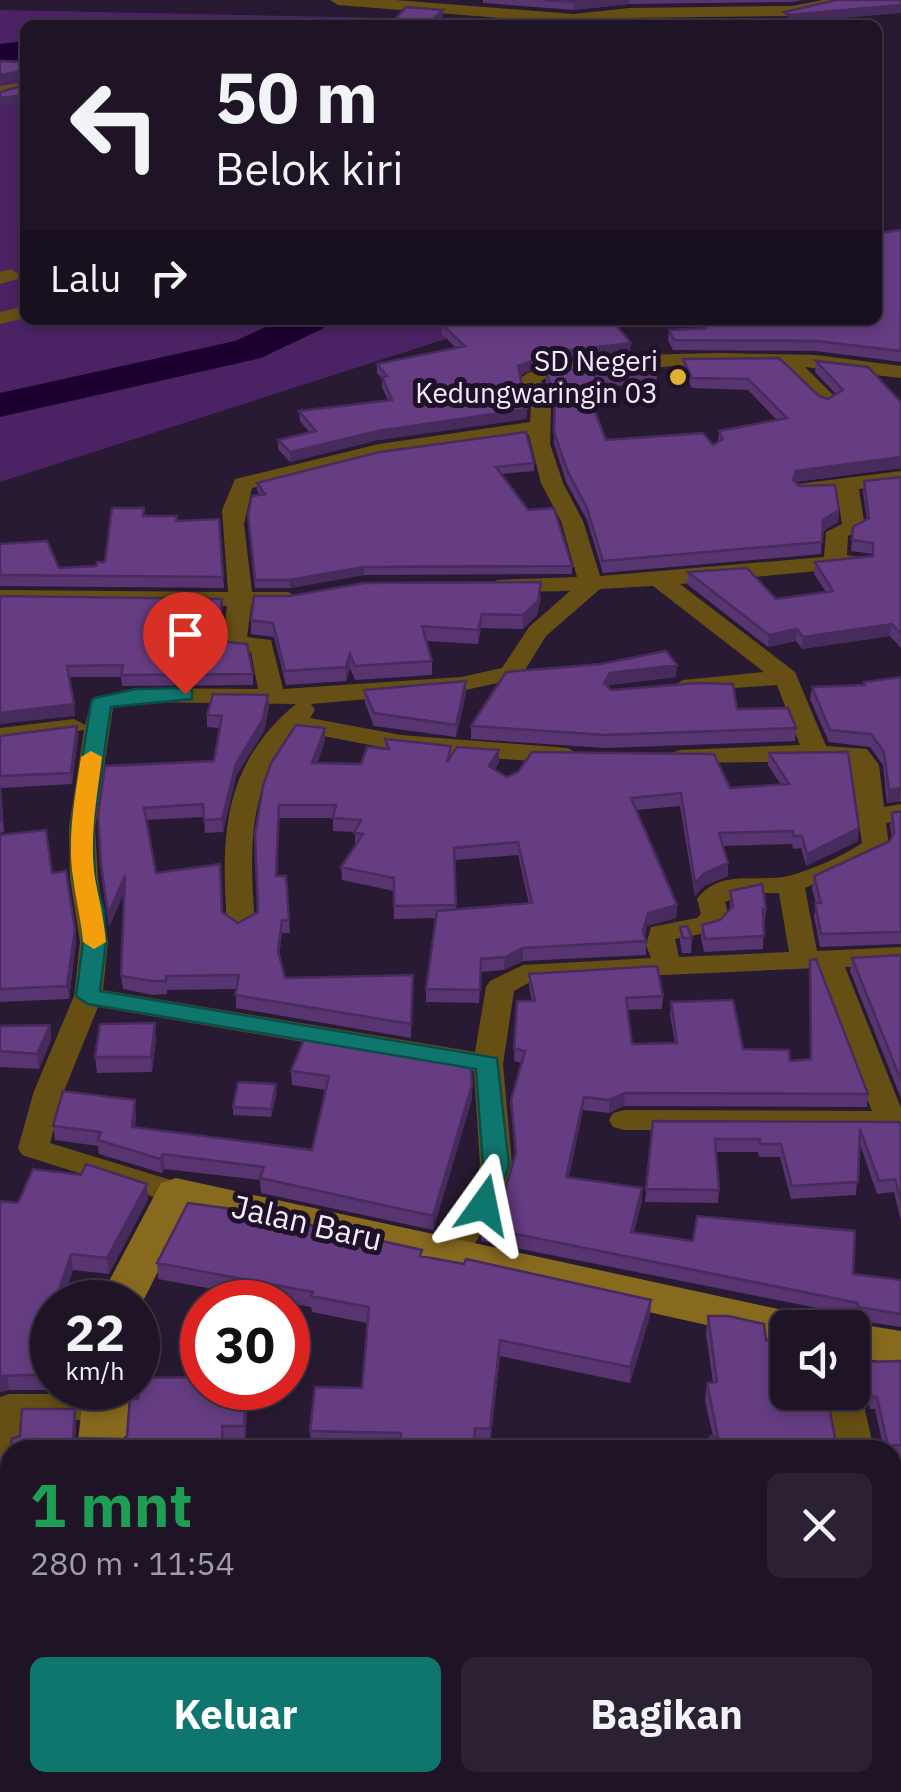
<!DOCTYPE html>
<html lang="id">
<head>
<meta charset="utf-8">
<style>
  :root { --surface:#1e1426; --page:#2b2132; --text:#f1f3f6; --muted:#a19ea7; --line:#3c3343; --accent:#0f766e }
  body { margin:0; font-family:"IBM Plex Sans",sans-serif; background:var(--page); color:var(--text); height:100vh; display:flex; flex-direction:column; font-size:38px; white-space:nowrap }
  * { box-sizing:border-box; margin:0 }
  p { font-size:32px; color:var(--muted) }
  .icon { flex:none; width:55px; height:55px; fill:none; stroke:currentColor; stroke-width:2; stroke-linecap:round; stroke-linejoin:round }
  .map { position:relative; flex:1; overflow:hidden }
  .drawer { position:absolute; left:0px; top:1440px; width:902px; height:352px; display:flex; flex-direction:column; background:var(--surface); border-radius:30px 30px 0 0; box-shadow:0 5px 15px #0003,0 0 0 2px var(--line) }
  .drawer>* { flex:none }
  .guide { position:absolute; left:20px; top:20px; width:862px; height:305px; border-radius:15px; box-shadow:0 5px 15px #0003,0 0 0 2px var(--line); background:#1e1426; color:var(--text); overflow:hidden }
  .tools { position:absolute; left:770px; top:1310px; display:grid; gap:20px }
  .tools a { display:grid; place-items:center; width:100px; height:100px; border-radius:15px; background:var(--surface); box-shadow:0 5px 15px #0003,0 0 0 2px var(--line); font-size:50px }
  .speed { position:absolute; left:30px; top:1280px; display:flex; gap:20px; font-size:50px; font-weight:700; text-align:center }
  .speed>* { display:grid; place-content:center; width:130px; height:130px; border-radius:50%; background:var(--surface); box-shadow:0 5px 15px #0003,0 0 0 2px var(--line); line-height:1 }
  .speed small { font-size:25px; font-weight:400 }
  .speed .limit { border:15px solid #d22; background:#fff; color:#111 }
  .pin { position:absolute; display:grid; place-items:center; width:85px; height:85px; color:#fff; margin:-102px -42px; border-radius:50% 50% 50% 0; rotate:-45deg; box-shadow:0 0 10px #0007 }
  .pin .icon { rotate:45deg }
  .me { position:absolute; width:110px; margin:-55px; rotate:12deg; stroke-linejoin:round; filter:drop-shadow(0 0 8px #0008) }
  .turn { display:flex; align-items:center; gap:35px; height:210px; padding:0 30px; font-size:45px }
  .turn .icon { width:130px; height:130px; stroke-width:2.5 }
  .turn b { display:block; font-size:70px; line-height:85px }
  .then { display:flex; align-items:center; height:95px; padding:0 30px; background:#0003; gap:20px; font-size:38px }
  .round { display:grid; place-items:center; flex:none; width:105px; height:105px; border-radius:15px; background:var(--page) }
  .headline { display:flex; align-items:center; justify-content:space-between; height:170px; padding:0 30px }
  h1 { font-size:60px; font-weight:700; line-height:75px; color:#1e9e55 }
  .action { display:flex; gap:20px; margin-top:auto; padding:20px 30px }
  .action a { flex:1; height:115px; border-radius:15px; background:var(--accent); color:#fff; font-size:40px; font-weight:700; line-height:115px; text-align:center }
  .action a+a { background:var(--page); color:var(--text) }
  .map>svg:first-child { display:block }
  .green { fill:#4b2365 }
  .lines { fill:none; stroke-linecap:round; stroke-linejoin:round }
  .river { fill:#1e0030; fill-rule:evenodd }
  .street { fill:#664f14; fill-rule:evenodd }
  .secondary { fill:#886a1f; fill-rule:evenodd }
  .wall { fill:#583471; fill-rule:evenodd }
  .shaded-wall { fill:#472b5c }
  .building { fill:#663d83; stroke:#472b5c; stroke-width:2.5 }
  .route { fill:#0f766e; stroke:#0a4d48; stroke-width:2.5 }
  .slow { fill:#f59e0b }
  .poi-dot { fill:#e0b034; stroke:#1e1128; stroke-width:4 }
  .labels { text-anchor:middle; stroke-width:10; stroke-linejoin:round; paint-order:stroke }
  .far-poi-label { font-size:28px; fill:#f4ebfc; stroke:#1e1128; text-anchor:end }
  .street-label { font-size:32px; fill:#f4ebfc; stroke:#1e1128 }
</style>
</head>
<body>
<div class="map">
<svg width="901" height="1792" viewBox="0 0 901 1792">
  <rect width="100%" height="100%" fill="#281a32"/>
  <path class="green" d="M0,10L691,24L692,25H25V320H505L0,482Z"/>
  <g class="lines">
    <path class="river" d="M25,41V59L0,62V44Z
      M281,320H330L324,328L261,358L0,417V393L235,341Z"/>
    <path class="street" d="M330,0H395L574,14L629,8L792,6L823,0H853L792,16L629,18L574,24L338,5Z
      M25,82V92L0,96V86Z
      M11,269L20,275L18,279L0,284V272Z
      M25,306V318L0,324V312Z
      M721,353L816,355L901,366V378L805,367L838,400L828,406L821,404L780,365L673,366L546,378L541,381L551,407L550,444L563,483L583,521L600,576L824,557L826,532L842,524L837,492L798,494L795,489L798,484L901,471V485L859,489L865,528L848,536L847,555L859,557L862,562L859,567L680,584L795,672L826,746L867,749L879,765L884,807L901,804V820L886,823L889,846L885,852L805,888L817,951L901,947V965L845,967L901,1108V1131L624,1130L613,1127L609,1120L613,1113L624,1110L872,1111L817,968L551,980L530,982L514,991L503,1064L512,1165L500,1205L461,1264L450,1267L439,1264L434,1256L469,1204L480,1165L474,1071L98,1007L64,1091L50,1143L187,1185L192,1193L187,1201L176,1204L22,1155L18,1148L34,1091L74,996L80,942L70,878L69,828L84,730L0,744V728L74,719L85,725L92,698L136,688L258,689L251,652L229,649L223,639L227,606L0,604V590L228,592L222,510L235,479L379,444L530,422L531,407L520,379C543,354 682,354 721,353ZM529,435L541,483L561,521L577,577L497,580L493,585L505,592L570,591L529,627L502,668L461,677L283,689L271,640L247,637L251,606H288L300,599L288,592H252L244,524L252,488L379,456ZM653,586L764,672L683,680L671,687L674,692L777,685L800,745L680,750L671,753L667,758L671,763L850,761L862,843C841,857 812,870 788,876C757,883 720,868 697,899L701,914L697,918L651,927L646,945L651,958L523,965L490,981L486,987L475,1052L103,990L108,942L98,878L95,828L113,708L136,702L296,704C222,765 221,836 227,925L241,933L255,925C250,856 245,784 297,731L401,751L568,764L581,756L568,748L401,735L310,718L315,710L311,704L461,691L520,678L546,636L600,589ZM749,893H779L789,952L679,957L675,939L716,931L729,916L725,902Z
      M852,1382L861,1392L874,1450H838L827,1392H852Z
      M9,1394H105L117,1398L122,1407L117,1416L105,1420H20L18,1450H10V1470L0,1473V1397Z
      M0,1638L10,1641V1671L0,1668Z
      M892,1705L901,1707V1739L892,1737Z"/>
    <path class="secondary" d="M176,1178L792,1312L808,1316L814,1328H788V1343L189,1210L138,1311V1302H98L161,1183Z
      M852,1323L901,1331V1365L852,1356V1328H836Z
      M84,1388H130L125,1450H77Z
      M47,1782H101L100,1792H46Z"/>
  </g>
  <path class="wall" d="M483,0H803L792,2L629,4L574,10L483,3Z
    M901,230V362L816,351L673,350L668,340L669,330L699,328L697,320H878Z
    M442,325L630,352L555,361L520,375L527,409L526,419L378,440L290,462L278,449V440L310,433L300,421L299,411L388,400L382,387V379L377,373V364L456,348L442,334Z
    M683,359L828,399L836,394L815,372L816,361L901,402V468L795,482L799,486L839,510L838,522L822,532L821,554L603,573L587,520L566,482L554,443L555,407L546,383V372L657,374L656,385L599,386L603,396V407H593L606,440L713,445L718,442L719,431L777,420L748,390L692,388L683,370Z
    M534,463V471L501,474L572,566V574L364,575L290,588H255L248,515L260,495L257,491V483Z
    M901,477V648L890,636L802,649L796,641L768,647L687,584L688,572L776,599L826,592L814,574L815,562L872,556V554L851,551L853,527L867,520L863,492L864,481Z
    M144,516L177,521L219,519L224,588L0,586V544L59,568L96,566L105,562Z
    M0,596L222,599L221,632L253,674V685L122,686L121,677H69L75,716Z
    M290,596H541L537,615L523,629L481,628L478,644L426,641L432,661V675L355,680L350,668L346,681L286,685L274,637L251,634V620Z
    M506,672L676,677L609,685L608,687L611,690L737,709L796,728L795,741L605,748L471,739V726Z
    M901,677V801L887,803L883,765L870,747L829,742L810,699L812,687L863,685L864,682Z
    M364,690L466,694L456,737L374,726L365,703Z
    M268,695L269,707L264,731L236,776L223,832L205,833L204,817L146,820L156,873L238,923L258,912L255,835L325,740L317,763L361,764L385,749V739L451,757L499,762L495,769L507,777L730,788L781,785L768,765L769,753L858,841L806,866L801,848L793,849L792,844L723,846L728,863V876L704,886L695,896L680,806L636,810L677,905L676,918L647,926L645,936L646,941V955L523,961L504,970L481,972L479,1003L426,1002V989L436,918L394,919V891L342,880L341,867L355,846V832L333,831V818H279L277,876H286L290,933H282L279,956L285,978L413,975L411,1038L236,1008V989L167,990V994L153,995L123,989L121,976L124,892L109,927L102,878L98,815L214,761L219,728L207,727V715ZM518,855L529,904L456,910L455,860Z
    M77,726L78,738L72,784L1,788L4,832L0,833V736Z
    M901,811V944L820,947L814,916L816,903L812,889L814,876L890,841L892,838L890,826L892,813Z
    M0,835L52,873L76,942L69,999L0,1002Z
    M730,891L766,909L765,922H764L763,949L704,952L701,938L702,925L720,920L730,908Z
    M680,927L692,938L691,953H682L680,942Z
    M901,955V1098L850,971L852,958Z
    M810,960L868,1094L867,1107L624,1106L609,1113L583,1110L569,1177L642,1201L634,1232L853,1274L901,1280V1327L856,1320L857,1316L481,1241V1227L504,1193L515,1157L511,1100L522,1063L514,1061L517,1001H532L529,987V974L663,996L662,1009L628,1010L632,1044L675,1043L670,1015L671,1002L743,1049L790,1061L810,1059Z
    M50,1025L51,1040L39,1069L0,1067V1026Z
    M307,1032L472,1099L433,1230L261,1193L260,1180L164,1169L162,1173L99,1154L98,1146L55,1140L53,1126L136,1114L135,1128L312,1150L326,1090L292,1085L291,1071Z
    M156,1039L152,1072L97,1073L95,1057Z
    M277,1092L271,1117L233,1115V1107Z
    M653,1121L901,1127V1221L894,1192L877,1194L860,1144L856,1195L791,1199L780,1157H759L758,1152H716L719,1190L718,1203L645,1202Z
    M147,1184L148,1199L109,1274L73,1270L63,1299L52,1302V1388H81L80,1390H9L0,1392V1201L18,1203Z
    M422,1256L651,1300L650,1316L630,1383L500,1356L490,1445L475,1444L400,1449L311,1447L310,1431L362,1388L367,1323L312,1312L311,1307L158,1279L157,1263Z
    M708,1316L766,1340L836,1443V1450H709L713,1436L705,1401L707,1383H713L706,1333Z
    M901,1361V1458H892V1450H884L875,1409H870L862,1375L864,1362Z
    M202,1388H249L245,1440L10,1450L76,1424L75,1438L124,1439L127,1436L138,1399Z
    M10,1453V1638L0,1635V1461L9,1459Z
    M892,1480L901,1482V1539L898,1545L892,1543Z
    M901,1576V1674L892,1673V1579H897Z
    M616,1782L840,1792H615Z"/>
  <path class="shaded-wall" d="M595,0H629V4L574,10V2Z
    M901,5V13L788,23V15Z
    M443,10V17L434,25H426Z
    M24,71V78L0,83V75Z
    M25,95V103L0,106V98Z
    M631,343L630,352L555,361L518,376V366L555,352Z
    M527,409L526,419L378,440L290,462V452L378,431Z
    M901,457V468L795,482L793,480L796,471Z
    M839,510L838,522L822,532L823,520Z
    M364,567V575L290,588L289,580Z
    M541,582L537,615L523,629V615Z
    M482,614L481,628L478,644V630Z
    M892,624L890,636L802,649L803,637Z
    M797,629L796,641L768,647L769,635Z
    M350,654V668L346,681V667Z
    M677,665L676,677L609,685L604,696V683L610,673Z
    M466,681V694L456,737V725Z
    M268,695L269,707L264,731L236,776L223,832L222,819L236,764Z
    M74,704L75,716L0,724V713Z
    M77,726L78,738L72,784L71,773Z
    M325,728V740L313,776L312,763Z
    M499,750V762L489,779V766Z
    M901,788L900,800L887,803L889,790Z
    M859,828L858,841L806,866L807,854Z
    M728,863V876L704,886L695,896V883L705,873Z
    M125,876L126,889L109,927L108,914Z
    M677,905L676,918L647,926L642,944L643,931L648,913Z
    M282,920V933L278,964V951Z
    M75,929L76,942L69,999L67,986Z
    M523,948V961L504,970L505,957Z
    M155,1023L156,1039L152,1072L151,1057Z
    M50,1025L51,1040L39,1069L37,1054Z
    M276,1084L277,1092L271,1117V1109Z
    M472,1085V1099L433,1230V1216Z
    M625,1093L624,1106L609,1113V1100Z
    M584,1097L583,1110L566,1190V1177Z
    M135,1100L136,1114L133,1142L132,1127Z
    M163,1154L164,1169L162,1173L160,1159Z
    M147,1184L148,1199L109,1274L107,1258Z
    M642,1188V1201L630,1245L631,1232Z
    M71,1254L73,1270L62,1302L56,1299Z
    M651,1300L650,1316L630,1383V1367Z
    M500,1340V1356L490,1445V1429Z
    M7,1374L9,1390L0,1392V1376Z
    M247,1388H249L245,1440L244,1426Z
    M75,1409L76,1424L74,1450L73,1438Z
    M35,1782H44L39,1792H30Z"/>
  <path class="building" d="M545,0H595L574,2Z
    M836,0H901V5L788,15L784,12Z
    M406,7L443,10L426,25H390Z
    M0,61L25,62V72L24,71L0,75Z
    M25,85V95L0,98V92Z
    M901,230V351L817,341L674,340L669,330L705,328L701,320H878V233Z
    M467,320H612L631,343L555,352L518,366L527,409L378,431L290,452L278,440L316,431L299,411L392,400L382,377L387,376L377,364L465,346L442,325Z
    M779,358L819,396L828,399L843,390L816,361L868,367L901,402V457L796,471L793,480L799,486L835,485L839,510L823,520L822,542L603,561L587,508L567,470L554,432L555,396L546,372L647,362L657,374L594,375L603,396L589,397L606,440L703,433L713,445L723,439L719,431L787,418L748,379L692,378L683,359Z
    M526,432L534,463L496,467L528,510L554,508L572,566L364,567L289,580H255L248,515L252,496L265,494L257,483L380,452Z
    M901,477V634L892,624L803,637L797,629L769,635L688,572L747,568L776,599L833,591L815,562L873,556V543L852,540L853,527L869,518L864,481Z
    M112,508H144L143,516H177L176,521L219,519L223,577L0,575V544L47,541L59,568L96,566L97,562H105Z
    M541,582L538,601L523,615L482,614L478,630L422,626L432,661L355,666L350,654L346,667L285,671L273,623L251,620L254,596H290L364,583Z
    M0,596L222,599L219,630L228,642L247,644L253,674L121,675L123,665L67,666L74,704L0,713Z
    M666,651L677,665L610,673L604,683L611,690L698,683L733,684L737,709L788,708L796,728L605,735L471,726L506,672L601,664Z
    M901,677V788L889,790L884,752L871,734L830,730L812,687L865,685L864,682Z
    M466,681L456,725L374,713L364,690Z
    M213,694L268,695L263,719L236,764L222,819L204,820L203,804L144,808L156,873L220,864L222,912L238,923L258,912L255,835L263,786L271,763L296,725L325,728L312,763L361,764L367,747L389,749L385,739L451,746L447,762L457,747L499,750L489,766L507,777L518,772L532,752L714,754L730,788L789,784L769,753L848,752L859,828L807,854L802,836H794L793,831L719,833L728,863L705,873L695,883L681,793L631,798L677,905L648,913L643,931L646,941L523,948L505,957L481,959L480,990L426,989L437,911L532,903L518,842L454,848L456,905L394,906V878L341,867L363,834L354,833L361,820L333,818L336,805H279L276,876H286L289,920H282L278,951L285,978L413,975L411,1024L235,995L239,975L166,976V981H152L121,976L125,876L108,914L101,865L98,815L105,766L214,761L222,716L207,715Z
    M77,726L71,773L0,776V736Z
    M0,786L2,821H0Z
    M901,811V932L821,934L815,903H821L814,876L890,841L894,833L892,813Z
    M46,830L52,873L66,871L75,929L67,986L0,989V835Z
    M762,884L766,909H763L764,936L705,939L702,925L720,920L733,906L730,891Z
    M687,926L692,938H683L680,927Z
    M901,955V1080L852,958Z
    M816,959L868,1094L625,1093L609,1100L584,1097L566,1177L642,1188L631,1232L693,1241L697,1216L855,1231L853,1274L901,1280V1314L858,1307V1303L481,1227L504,1193L516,1153L511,1100L525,1051L514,1048L517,1001H535L529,974L657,966L663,996L626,998L632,1044L677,1043L671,1002L733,1000L743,1049L789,1050L790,1061L811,1059L810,960Z
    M155,1023L151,1057H95L100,1024Z
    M50,1025L37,1054L0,1051V1026Z
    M307,1032L471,1063L472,1085L433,1216L260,1178L264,1167L163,1154L160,1159L98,1140L101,1132L53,1126L63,1091L135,1100L132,1127L312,1150L329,1076L291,1071Z
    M238,1082L276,1084L271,1109L233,1107Z
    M653,1121L899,1122L901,1127V1201L895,1179L879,1181L860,1129L858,1182L792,1186L781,1144H760V1139H715L719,1190L646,1189Z
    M86,1164L147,1184L107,1258L71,1254L56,1299L78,1301L77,1302H52V1374L0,1376V1201L18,1203L33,1169L81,1175Z
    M188,1203L247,1211L422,1250L420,1256L464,1264L466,1259L651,1300L630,1367L500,1340L490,1429L475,1428L474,1450H400L401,1433L310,1431L315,1387L362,1388L369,1307L311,1296L313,1292L157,1263Z
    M708,1316H728L764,1324L766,1340L788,1339V1392H826L836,1443L792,1445L804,1450H710V1436L718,1437L707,1383L717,1382Z
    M901,1361V1445L888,1446L877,1397H872L864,1362Z
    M202,1377V1388H247L244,1426H222L223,1450H10L12,1439L20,1436L22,1409H75L73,1438L124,1439L127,1436L130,1399H138L141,1378Z
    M10,1453V1624L0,1620V1461L9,1459Z
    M892,1480L901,1482V1527L892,1524Z
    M897,1575L901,1576V1656L894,1655V1648H892V1579L897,1580Z
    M0,1658L7,1660L10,1658V1782H35L30,1792H0Z
    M157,1782H542L543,1792H155Z
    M616,1782H840L838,1792H648L615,1784Z"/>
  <path class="route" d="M185,688L192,690V699L111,707L93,828L95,878L104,911L106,942L100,991L497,1058L509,1165L493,1211H474L471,1205L483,1165L476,1069L88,1004L76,996L83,942L81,911L73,878L71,828L91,703L94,698L136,689Z"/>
  <path class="slow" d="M91,751L102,757C97,797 89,838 95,878C99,900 104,919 106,942L94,949L83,942C81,919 76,900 73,878C67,838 75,797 81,757Z"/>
  <circle class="poi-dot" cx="678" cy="377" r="10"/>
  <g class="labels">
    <g class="far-poi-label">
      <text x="658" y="371">SD Negeri<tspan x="658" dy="32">Kedungwaringin 03</tspan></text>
    </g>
    <g class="street-label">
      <text transform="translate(307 1223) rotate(13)" y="11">Jalan Baru</text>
    </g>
  </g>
</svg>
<div class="tools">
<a><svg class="icon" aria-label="sound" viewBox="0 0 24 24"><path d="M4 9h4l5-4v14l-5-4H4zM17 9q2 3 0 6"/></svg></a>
</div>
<div class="speed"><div>22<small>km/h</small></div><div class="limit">30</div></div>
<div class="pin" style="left:185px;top:694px;background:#d93025"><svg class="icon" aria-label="arrive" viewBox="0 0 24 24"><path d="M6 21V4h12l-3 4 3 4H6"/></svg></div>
<svg class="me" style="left:484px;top:1205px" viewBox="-20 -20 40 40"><path d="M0-17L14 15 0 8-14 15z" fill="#0f766e" stroke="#fff" stroke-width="4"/></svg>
<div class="guide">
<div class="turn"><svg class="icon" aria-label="left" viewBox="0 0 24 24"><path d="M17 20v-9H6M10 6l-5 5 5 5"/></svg><div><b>50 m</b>Belok kiri</div></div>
<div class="then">Lalu<svg class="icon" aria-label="right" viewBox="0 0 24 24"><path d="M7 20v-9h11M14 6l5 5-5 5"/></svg></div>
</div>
<section class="drawer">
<div class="headline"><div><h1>1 mnt</h1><p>280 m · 11:54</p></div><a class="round"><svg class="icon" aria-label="close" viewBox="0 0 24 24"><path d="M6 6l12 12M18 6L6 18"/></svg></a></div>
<div class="action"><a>Keluar</a><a>Bagikan</a></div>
</section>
</div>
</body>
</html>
